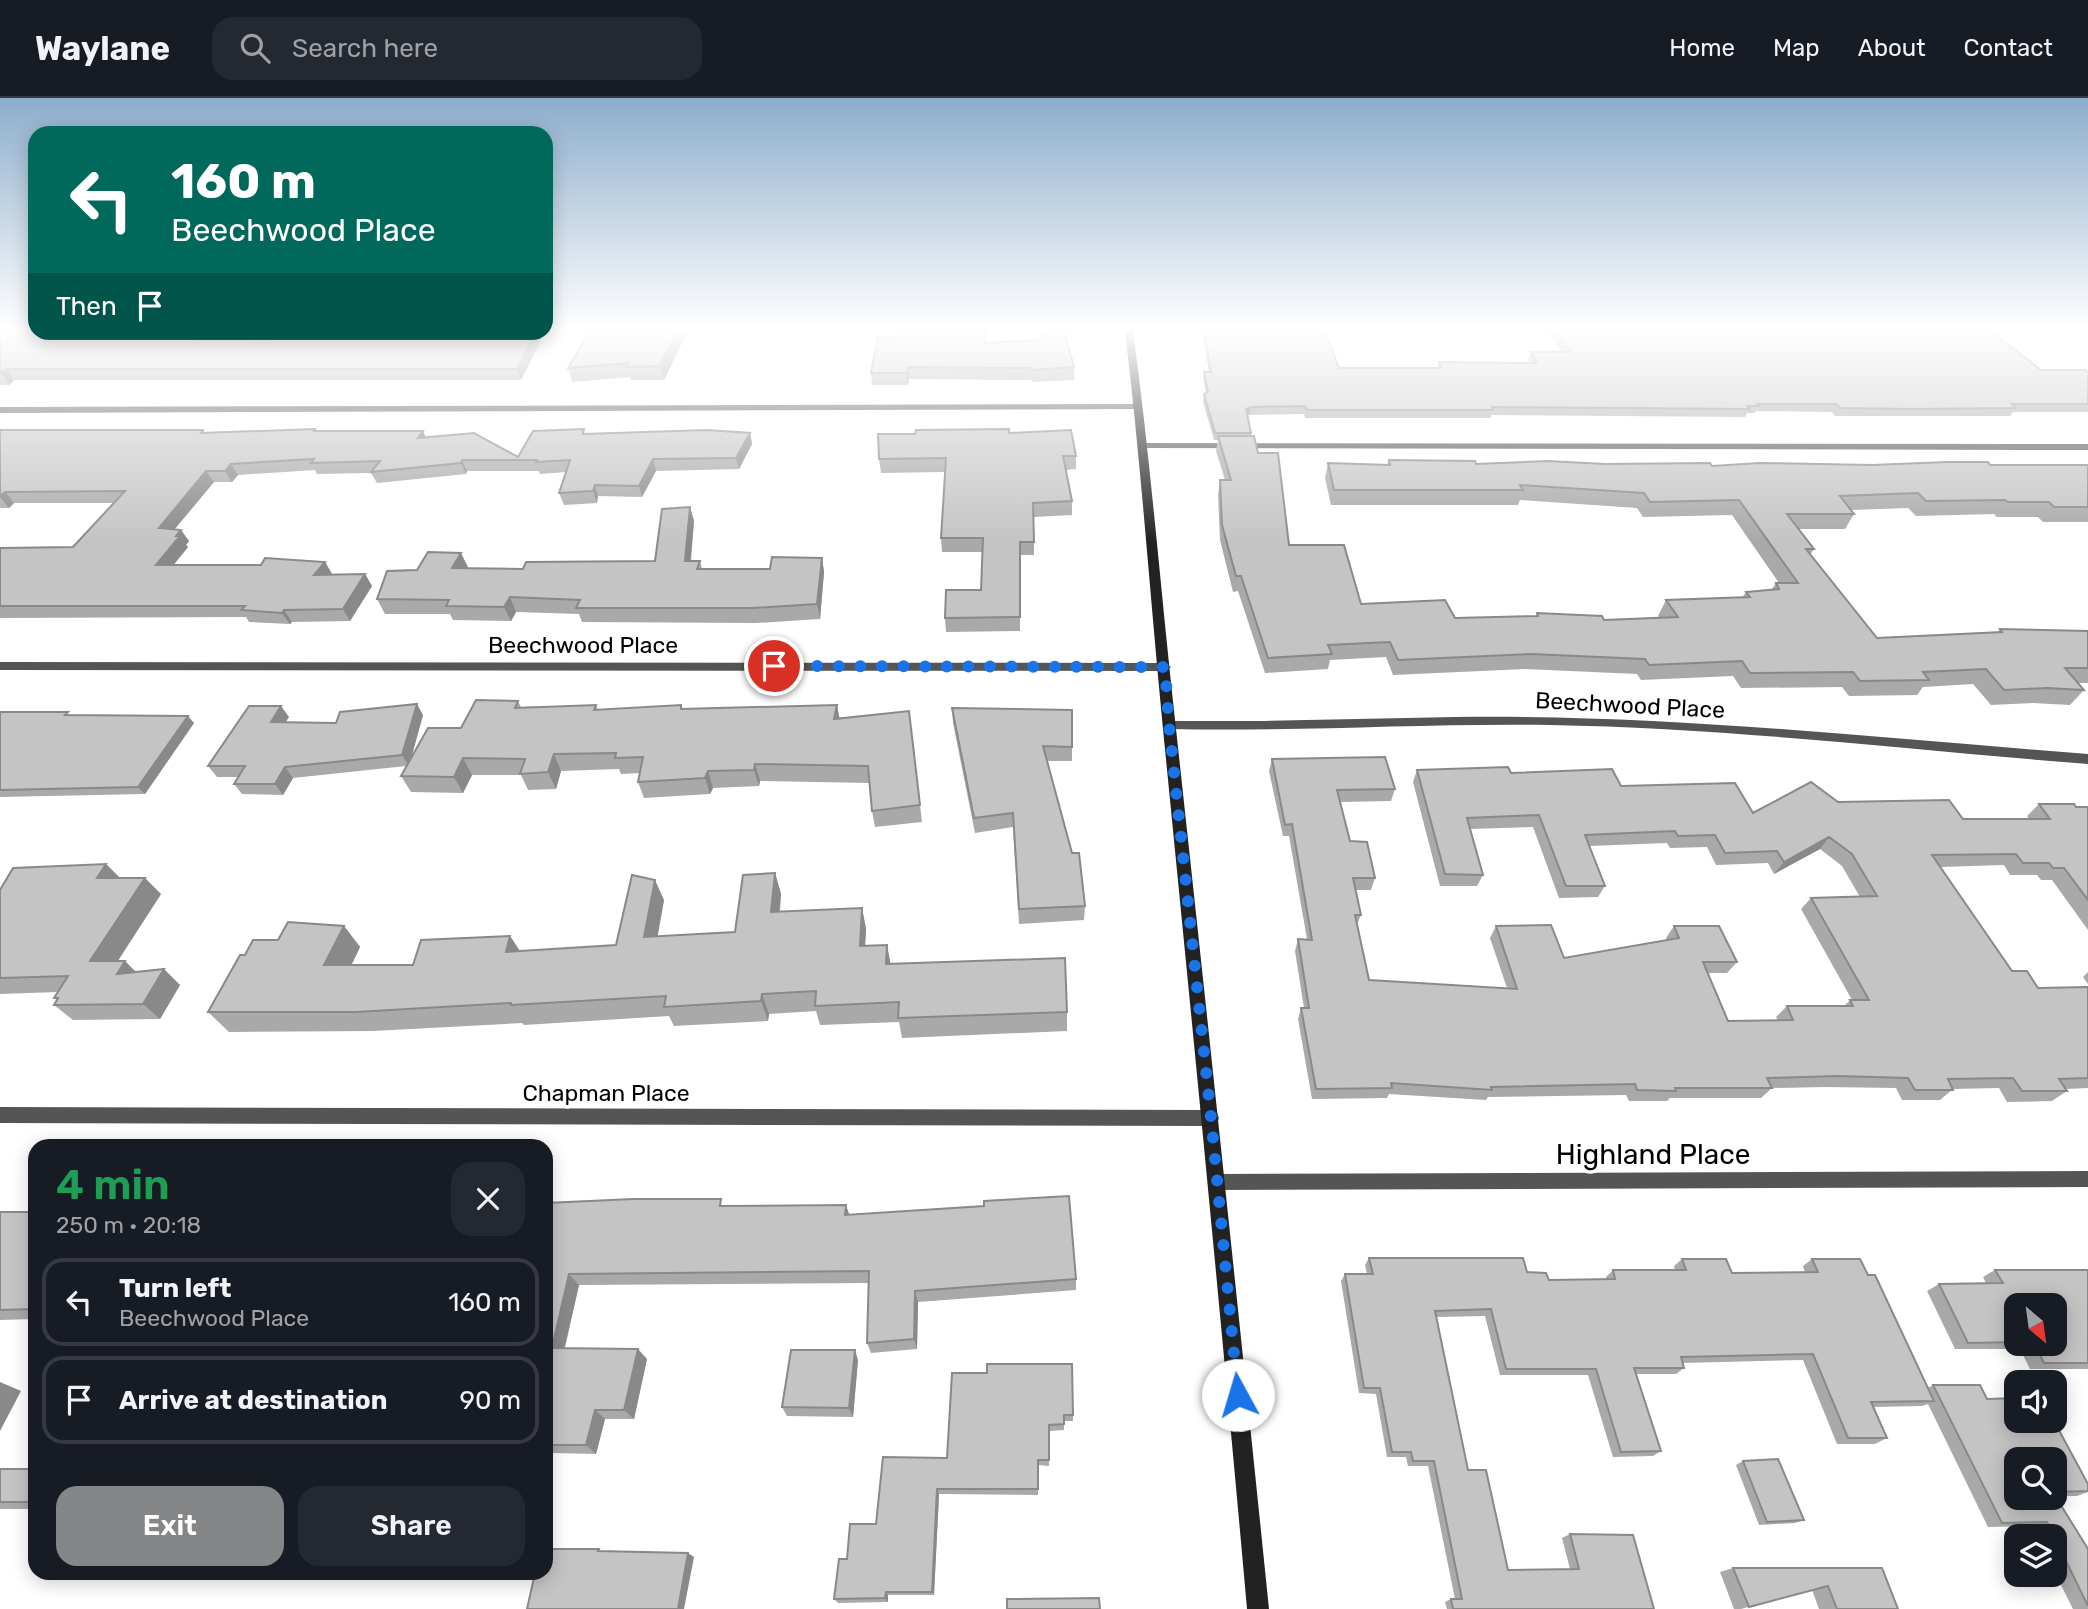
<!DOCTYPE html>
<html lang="en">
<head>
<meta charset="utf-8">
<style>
  :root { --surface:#171b24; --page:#242831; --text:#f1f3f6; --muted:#9ea1a6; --line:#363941; --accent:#858687 }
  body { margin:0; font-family:Rubik,sans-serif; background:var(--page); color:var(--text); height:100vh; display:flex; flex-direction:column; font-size:26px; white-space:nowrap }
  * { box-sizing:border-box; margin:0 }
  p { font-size:23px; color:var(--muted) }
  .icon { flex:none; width:38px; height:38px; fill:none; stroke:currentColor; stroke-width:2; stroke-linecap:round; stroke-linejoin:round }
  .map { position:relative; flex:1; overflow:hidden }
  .drawer { position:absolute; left:28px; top:1041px; width:525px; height:441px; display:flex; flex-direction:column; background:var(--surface); border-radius:21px; box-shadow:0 4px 18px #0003 }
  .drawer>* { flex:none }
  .hud { position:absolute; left:28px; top:28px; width:525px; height:214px; border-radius:21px; box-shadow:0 4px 18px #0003; background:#00695c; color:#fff; overflow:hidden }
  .needle { width:46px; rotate:151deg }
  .fabs { position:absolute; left:2004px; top:1195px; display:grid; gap:14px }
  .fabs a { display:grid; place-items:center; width:63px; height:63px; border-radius:14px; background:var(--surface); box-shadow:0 4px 18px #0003; font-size:35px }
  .pin { position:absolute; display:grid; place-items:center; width:60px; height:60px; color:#fff; margin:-30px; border:4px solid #fff; border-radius:50%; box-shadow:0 2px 7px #0007 }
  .me { position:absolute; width:77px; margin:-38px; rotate:354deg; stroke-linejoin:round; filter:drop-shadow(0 0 5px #0008) }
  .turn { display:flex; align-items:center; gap:24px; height:147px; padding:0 28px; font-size:32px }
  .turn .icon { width:91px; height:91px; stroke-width:2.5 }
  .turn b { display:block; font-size:49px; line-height:60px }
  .then { display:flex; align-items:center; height:66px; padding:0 28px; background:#0003; gap:14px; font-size:26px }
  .round { display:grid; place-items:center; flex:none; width:74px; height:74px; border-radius:21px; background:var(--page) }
  .headline { display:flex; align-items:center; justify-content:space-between; height:119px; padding:0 28px }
  h1 { font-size:42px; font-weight:600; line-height:52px; color:#1e9e55 }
  .button { display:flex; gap:14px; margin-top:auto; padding:14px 28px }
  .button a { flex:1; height:80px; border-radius:21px; background:var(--accent); color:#fff; font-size:28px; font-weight:600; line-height:80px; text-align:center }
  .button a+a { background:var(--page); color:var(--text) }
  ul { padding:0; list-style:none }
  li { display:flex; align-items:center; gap:21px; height:88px; margin:0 14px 10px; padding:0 14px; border:4px solid var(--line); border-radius:21px }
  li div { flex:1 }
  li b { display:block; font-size:26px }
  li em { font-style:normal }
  header { display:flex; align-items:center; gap:42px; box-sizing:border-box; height:98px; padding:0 35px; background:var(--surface); border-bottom:2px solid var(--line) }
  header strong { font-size:33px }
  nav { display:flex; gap:38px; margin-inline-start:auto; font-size:24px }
  .search { width:490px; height:63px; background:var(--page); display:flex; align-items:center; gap:18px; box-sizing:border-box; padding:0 24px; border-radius:21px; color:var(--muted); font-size:26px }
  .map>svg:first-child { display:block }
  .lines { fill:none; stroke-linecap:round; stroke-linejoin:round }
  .street { fill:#555; fill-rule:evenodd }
  .secondary { fill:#222; fill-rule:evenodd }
  .wall { fill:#a9a9a9; fill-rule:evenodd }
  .shaded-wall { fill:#898989 }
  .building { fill:#c4c4c4; stroke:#898989; stroke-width:2 }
  .route { stroke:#1a73e8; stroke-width:12; stroke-dasharray:0 21.6 }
  .labels { text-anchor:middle; stroke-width:7; stroke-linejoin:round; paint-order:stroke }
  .street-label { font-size:23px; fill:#000; stroke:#fff }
  .near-street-label { font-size:28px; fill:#000; stroke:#fff }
</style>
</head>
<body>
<header>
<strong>Waylane</strong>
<div class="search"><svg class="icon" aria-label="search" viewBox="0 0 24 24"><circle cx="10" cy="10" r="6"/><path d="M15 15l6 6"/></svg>Search here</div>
<nav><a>Home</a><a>Map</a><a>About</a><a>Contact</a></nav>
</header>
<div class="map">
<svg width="2088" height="1511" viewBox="0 0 2088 1511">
  <rect width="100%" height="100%" fill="#fff"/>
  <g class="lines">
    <path class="street" d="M1141,306V310L1138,311L0,315V309Z
      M1141,345L2088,346V352L1144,350L1139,347Z
      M0,564L1165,565L1171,569L1165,573L0,572Z
      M1455,619C1667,616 1877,640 2088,656V666C1909,652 1730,630 1550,627C1423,625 1296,634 1169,631L1163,627L1169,623H1264Z
      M0,1009L1211,1012L1217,1015L1219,1020L1217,1025L1211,1028L0,1025Z
      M2088,1073V1089L1217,1092L1211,1090L1208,1084L1211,1078L1217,1076Z"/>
    <path class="secondary" d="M1125,233H1133C1151,365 1161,498 1176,631C1208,924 1239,1218 1269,1511H1247C1221,1218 1192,924 1163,631C1150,498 1141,365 1125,233Z"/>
  </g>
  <path class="wall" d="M0,233L223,234L215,242L302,241L545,234L521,282H14L9,287H0Z
    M590,233H688L664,282H631L630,279L572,284L568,270Z
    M1041,233H1064L1074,269V282L1032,284L1031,282L909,281L908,287H872L871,275L986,245L1041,242Z
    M1202,233H1325L1339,270H1438L1439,264L1530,265L1528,261L1531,254H1562L1548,233H1991L2041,272L2088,274V314H2013L2010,318H1835L1832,314L1756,313L1755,315H1747L1745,319L1491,317V320H1305L1304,316L1248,317L1251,335V338L1258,355L1289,447L1361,506L1455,520L1536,518L1537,515L1604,522L1660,520L1658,518L1666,502L1742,500L1746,494L1772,491L1776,485H1779L1732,417L1643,419L1637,410L1520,402L1518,407H1331L1325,380L1328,365L1387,367L1389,362L1476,366L1712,368L2088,367V424H2043L2038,419H1997L1994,416L1916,418L1908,410L1851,412L1854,416L1845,431H1798L1814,451L1810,457L1877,540L1997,535L2000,531L2088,533V585H2078L2084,592L2070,607L2033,605L1991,607L1973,586L1923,589L1917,597L1849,598L1842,589L1741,590L1733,578L1641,582L1637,576L1525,571L1393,577L1386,559L1330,562L1328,571L1265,575L1238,493L1233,494L1220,442L1218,397L1220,382H1225L1216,353L1218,342H1214L1203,304L1204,296L1206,295L1203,281L1204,274H1209Z
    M0,332H203L204,334L316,333L426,340L518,359L585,336L750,335L752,346L739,371L656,373L642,399L598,398L597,405L564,407L559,395L566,374L540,376L539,373H467L466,376L377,385L371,375L317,376L315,372L238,377L232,384H214L175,431L189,443L186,447L188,449L173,467H261L325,464L332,476L331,477L365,476L372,488L350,523L292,524L290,526L249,524L246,519L0,520V450L73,449L114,405H14L9,410H0Z
    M1009,335L1076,358V371L1066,372L1072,403V417L1034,419V457H1020V533L946,534L945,520L981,492L983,454H942L941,440L945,374L881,375L879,361Z
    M690,409L694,423L691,463H700L702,471H770L822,460L824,474L820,521L756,525L582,524L579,516L516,514L511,523L453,522L450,516H385L377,501L417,472L468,469L467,470L523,471L655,463Z
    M518,603L521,609L596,607L598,612L681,607L683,611L837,607L839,620L909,613L922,724L875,729L872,713L870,685L760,683L759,688L713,690L710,696L644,700L638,684L640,675L621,676L619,671L561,673L556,691L528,692L521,677H472L463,695L411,694L401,678L406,668L293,680L283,697L242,696L234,686L238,679H217L208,668L289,619L285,625H336L423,617L411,660L461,630Z
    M952,610L1072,612V663H1047L1085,808L1084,822L1019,826L1013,729L975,735L953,625Z
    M0,614L72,617L194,625L145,696L0,699Z
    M1272,661L1395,691L1391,703L1340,704L1350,743L1375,780L1371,792H1355L1361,817L1357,826L1369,882L1507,890L1490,840L1496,828L1564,860L1667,842L1666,840L1674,828L1737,864L1727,875H1707L1728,923L1778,922L1776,919L1787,908H1844L1850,902H1852L1801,811L1811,800L1860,799L1842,768L1820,751L1774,776L1768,765L1716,767L1707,749L1670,750L1667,745L1589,748L1605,788L1598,799L1559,800L1533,729L1470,731L1483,777L1477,788H1440L1413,684L1417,672L1511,675L1621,688L1753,715L1838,704L1963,721H2029L2027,718L2039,706L2088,709V832L2052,782H2041L2037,777H2010L2004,767L1940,769L2012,873L2038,890L2088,889V990L2065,991L2067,993L2052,1003L2007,1004L1999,990L1953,991L1940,1002H1902L1896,990L1826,989L1772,990L1761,1000H1670L1667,1003H1629L1626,997L1488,999L1486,1002L1389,996L1387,1000L1312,1001L1298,921L1301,910H1304L1295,853L1298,841H1307L1289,738H1283L1269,673Z
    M106,766L120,780L161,796L118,863L137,874L180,887L160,921L73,922L54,907L57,902L54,900L58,894L0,896V792Z
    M775,775L781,796L780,814L862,810L866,831L865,848L887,847L890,866L1067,914V933L902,940L899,924L820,927L816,913L769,916L768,923L674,928L669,918L524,927L522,925L373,933L229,934L208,914L245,857L278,842L344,828L360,849L351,867H413L510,838L520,853L616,847L664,802L657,838L735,834Z
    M2088,874V886L2083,879Z
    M546,1105L724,1108L846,1107L849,1117L1076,1181V1192L918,1204L917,1251L871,1255L867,1245L869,1185L579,1187L565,1250L647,1261L634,1321H605L596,1356L553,1355L552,1360L546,1361Z
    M0,1114H35V1221L0,1222Z
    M1369,1160L1527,1174L1549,1182L1606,1181V1179L1613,1172H1675L1674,1168L1682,1161L1732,1175H1805L1803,1168L1812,1161L1928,1290L1933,1287L1987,1301L2088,1386V1394L2077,1398H2056L2088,1451V1511H2073L2054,1473V1438H2038L2033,1428L1988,1429L1928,1306L1922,1308L1873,1309L1887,1340L1875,1346H1837L1803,1262L1682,1265L1684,1270L1676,1276H1636L1661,1353L1653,1358L1613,1359L1588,1277H1500L1485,1218L1436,1219L1468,1372L1508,1472L1570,1471L1562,1440L1570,1436L1654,1511H1447L1445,1504L1451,1501H1455L1428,1368H1408L1406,1359H1387L1376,1296L1359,1295L1341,1183L1345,1176H1367L1365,1167ZM2054,1362V1400H2016Z
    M1995,1172H2088V1271H2030L2020,1251H1955L1927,1193L1939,1186L1986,1185L1983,1179ZM2016,1208L2054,1246H2016Z
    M858,1262L853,1319L787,1318L782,1309Z
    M987,1275L1073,1317V1323H1064V1332L1049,1333V1368L1038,1367V1397L939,1396L934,1497H888V1504L838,1505L834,1501L847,1461L876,1426L947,1360Z
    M1743,1363L1804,1422L1795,1425L1759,1427L1736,1367Z
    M0,1371H35V1411H0Z
    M1733,1470H1882L1898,1511H1819L1812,1492L1741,1511H1734L1720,1474Z"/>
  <path class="shaded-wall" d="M678,233H688L664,282L660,268Z
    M206,234H223L205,253L199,242Z
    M536,234H545L521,282L517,271Z
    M908,269L909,281L908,287L907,275Z
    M6,271L14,282L9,287L1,275Z
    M1251,309L1250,316L1245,318L1246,311Z
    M423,333L428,344L418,340Z
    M750,335L752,346L739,371L736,360Z
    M653,361L656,373L642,399L639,388Z
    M462,362L467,373L466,376L461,365Z
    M231,366L238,377L232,384L225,373Z
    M206,373L214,384L166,441L159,430Z
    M595,387L598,398L597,405L593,393Z
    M5,394L14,405L9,410L0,399Z
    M690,409L694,423L689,478L685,463Z
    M181,432L189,443L186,447L188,449L164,479L156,467Z
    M461,455L468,469L459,484L452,470Z
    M822,460L824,474L820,521L817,506Z
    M325,464L332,476L321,489L314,477Z
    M365,476L372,488L350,523L343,511Z
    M510,499L516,514L511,523L504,509Z
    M284,512L292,524L290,526L282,515Z
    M417,606L423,617L409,668L402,657Z
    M837,607L840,623L834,621Z
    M281,608L289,619L278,635L271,624Z
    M188,618L194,625L145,696L138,689Z
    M554,656L561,673L556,691L548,674Z
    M463,660L472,677L463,695L454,679Z
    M755,666L760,683L759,688L754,672Z
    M285,669L293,680L283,697L275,686Z
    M708,673L713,690L710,696L705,680Z
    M1829,739L1820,751L1774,776L1784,764Z
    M106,766L122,782L97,780Z
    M775,775L781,796L777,835L771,814Z
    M145,780L161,796L107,879L90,863Z
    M655,782L664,802L654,859L644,839Z
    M862,810L866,831L864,869L860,848Z
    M344,828L360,849L342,887L324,867Z
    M510,838L523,858L506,854Z
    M887,847L891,868L886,866Z
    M125,863L141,879L117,876Z
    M164,871L180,887L160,921L143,906Z
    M762,896L769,916L768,923L761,903Z
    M846,1107L850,1119L845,1117Z
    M569,1176L579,1187L562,1260L552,1250Z
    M915,1193L918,1204L917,1251L914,1241Z
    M638,1251L647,1261L634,1321L624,1312Z
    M855,1252L858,1262L853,1319L849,1310Z
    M0,1284L21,1293L0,1333Z
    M595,1312L605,1321L596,1356L586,1347Z
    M546,1350L553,1355L552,1360L546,1356Z
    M35,1390V1406L28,1404Z
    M937,1391L939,1396L934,1497L932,1494Z
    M688,1455L694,1459L684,1511H678Z
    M886,1494L888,1497V1504L885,1500Z"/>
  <path class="building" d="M0,233H35V234H206L199,242L302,241L306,237H346L349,234H536L517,271H6L0,275Z
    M590,233H678L660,268L627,269L629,265L568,270Z
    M899,233H986L985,245L1042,242L1041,233H1064L1074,269L1032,272L1031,270L908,269L907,275H871L878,239H898Z
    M1204,233H1325L1339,270H1441L1439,264L1537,265L1531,254H1570L1556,233H1991L2041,272H2085L2088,274V306H2012L2016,310L1912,311L1840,310L1836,306H1757L1759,308H1747L1749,311L1492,309L1493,312H1307L1305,308L1251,309L1246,311L1251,335H1215L1204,296L1208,294L1204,274H1211Z
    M315,331L314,333H423L418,340L474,335L518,359L533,333L584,331L583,336L707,332L750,335L736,360L653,361L639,388L595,387L593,393L559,395L570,362L536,364L537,362H462L461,365L371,374L380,363L311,365L314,361L231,366L225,373H206L159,430L181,432L176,438H180L156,467H261L265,460L325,464L314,477L365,476L343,511L284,512L282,515L241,512L245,508H0V450L73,449L125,393L5,394L0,398V332H203L201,335Z
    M1009,331V335L1071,332L1076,358H1063L1072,403L1033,405L1034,444H1020V519L945,520L946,492H981L983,440H941L946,360L879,361L878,336H915L916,332Z
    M1218,338H1254L1258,355H1278L1289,447H1344L1361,506L1445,502L1455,520L1538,518L1537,515L1602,518L1604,522L1678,519L1666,502L1750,499L1746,494L1779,491L1776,485H1798L1739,402L1650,404L1644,395L1520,387L1523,392H1334L1328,365L1390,367L1389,362L1475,363L1476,366L1548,363L1605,366L1710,365L1712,368L1760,365L1872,367L1947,364H1988L1990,367H2088V409H2054L2049,404H2008L2005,402L1926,403L1918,395L1840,398L1854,416H1787L1814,451H1806L1877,540L2002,534L2000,531L2088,533V570H2065L2084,592L2047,590L2004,592L1986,571L1923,574L1929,582L1860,583L1853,574L1750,575L1742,563L1649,567L1645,561L1531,556L1398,562L1390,544L1328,547L1332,556L1268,560L1241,478H1236L1222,427L1220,382H1231Z
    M690,409L685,463H700L697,471H770L772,459L822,460L817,506L752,510H576L580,502L510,499L504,509L446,508L449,502L377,501L387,473L417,472L428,454L461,455L452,470L523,471L526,464L655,463L662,411Z
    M476,602L518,603L515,610L596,607L594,612L681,607V611L837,607L834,621L909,613L920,707L872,713L868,668L755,666L754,672L708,673L705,680L638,684L643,659L615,660L616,655L554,656L548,674L520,676L525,661L463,660L454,679L401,678L428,630H461Z
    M417,606L402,657L285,669L275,686H234L245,668H208L249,608H281L271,624L336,625L340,614Z
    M952,610L1072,612V649L1043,648L1072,755H1079L1085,808L1019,811L1013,715L974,720Z
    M0,614H68L65,617L188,618L138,689L0,692Z
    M1385,659L1395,691L1337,692L1350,743L1367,744L1375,780H1353L1361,817H1355L1369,882L1517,891L1496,828L1551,827L1564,860L1679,840L1674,828H1719L1737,864H1703L1728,923L1793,922L1787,908H1853L1850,902H1869L1811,800L1877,798L1852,756L1829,739L1784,764L1777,753L1725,755L1715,737L1678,738L1675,733L1585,737L1605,788H1566L1539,717L1467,720L1483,777L1445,776L1417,672L1508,669L1511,675L1612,671L1621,688L1735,685L1753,715L1811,684L1838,704L1949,702L1963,721H2050L2039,706H2074L2076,709H2088V802L2064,770H2053L2049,765H2023L2016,756L1932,757L2012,873H2027L2038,890L2088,889V980L2059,981L2067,993H2022L2013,980L1948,981L1953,992H1915L1908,980L1838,978L1767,980L1772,990H1675L1676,993L1637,992L1635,986L1491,989L1492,992L1391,985L1392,990L1316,991L1301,910H1309L1298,841L1312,842L1292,726L1285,727L1272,661Z
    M106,766L97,780H145L90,863H125L117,876L164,871L143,906L54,907L58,900H54L68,878L0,880V792L13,770Z
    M775,775L771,814L862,810L860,848L887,847L886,866L1065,860L1067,914L898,920L899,904L815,908L816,893L762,896L761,903L664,909L666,898L511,907V905L356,914H208L240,857H245L253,842H278L288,824L344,828L324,867H413L421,842L510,838L506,854L616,847L632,777L655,782L644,839L735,834L743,777Z
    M1069,1098L1076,1181L915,1193L914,1241L867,1245L869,1173L569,1176L552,1250L638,1251L624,1312H595L586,1347H546V1105L633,1101H721L720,1108L846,1107L845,1117L984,1108V1103Z
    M0,1114H35V1211L0,1212Z
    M1369,1160H1523L1527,1174L1546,1175L1549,1182L1615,1181L1613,1172H1686L1682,1161H1726L1732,1175L1818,1174L1812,1161H1860L1868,1177H1875L1934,1303L1871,1304L1887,1340H1848L1813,1256L1681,1259L1684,1270H1634L1661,1353L1621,1354L1596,1271H1506L1491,1211L1435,1213L1468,1372H1486L1508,1472L1579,1471L1570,1436L1633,1437L1654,1511H1453L1451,1501H1462L1434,1363H1413L1411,1354H1392L1380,1290H1364L1345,1176H1373Z
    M1995,1172H2088V1265H2044L2034,1246H2054V1208H2016V1244L1968,1245L1939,1186L2003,1185Z
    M791,1252H855L849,1310L782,1309Z
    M987,1266H1072L1073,1317H1064V1326L1049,1327V1362H1038V1391H937L932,1494H886L885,1500L834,1501L839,1461H847L850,1426H876L883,1359L947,1360L952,1275H987Z
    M1933,1287H1980L1987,1301L2016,1300V1323H2054L2088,1386V1393L2054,1394V1362H2016V1400H2054V1396L2088,1451V1508L2047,1424L2002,1425Z
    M1778,1361L1804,1422L1767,1424L1743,1363Z
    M0,1371H35V1390L28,1404H0Z
    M546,1451H599L598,1453L688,1455L678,1511H527L535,1475H546Z
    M1733,1470H1882L1898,1511H1837L1828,1488L1749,1509Z
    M1099,1500L1100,1511H1007V1501Z"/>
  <linearGradient id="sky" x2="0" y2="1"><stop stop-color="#8cadcc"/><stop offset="0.52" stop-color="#fff"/><stop offset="1" stop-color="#fff" stop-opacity="0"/></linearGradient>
  <rect width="2088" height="444" fill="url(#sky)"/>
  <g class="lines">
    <path class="route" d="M774,568L1165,569L1169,627L1211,1020L1238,1297"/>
  </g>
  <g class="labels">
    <g class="street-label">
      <text x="583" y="555">Beechwood Place</text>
      <text transform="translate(1630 607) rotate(3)" y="8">Beechwood Place</text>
      <text x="606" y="1003">Chapman Place</text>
    </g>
    <g class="near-street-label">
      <text x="1653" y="1066">Highland Place</text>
    </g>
  </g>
</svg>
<div class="fabs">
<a><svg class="needle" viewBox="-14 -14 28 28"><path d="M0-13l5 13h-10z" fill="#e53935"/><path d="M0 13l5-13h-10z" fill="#9ea1a6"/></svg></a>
<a><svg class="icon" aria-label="sound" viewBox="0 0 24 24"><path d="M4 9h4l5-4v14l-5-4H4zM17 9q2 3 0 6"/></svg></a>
<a><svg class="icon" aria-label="search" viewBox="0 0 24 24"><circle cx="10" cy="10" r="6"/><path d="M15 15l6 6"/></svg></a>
<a><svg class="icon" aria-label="layers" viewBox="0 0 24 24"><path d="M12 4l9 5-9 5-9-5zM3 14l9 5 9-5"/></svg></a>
</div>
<div class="pin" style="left:774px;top:568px;background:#d93025"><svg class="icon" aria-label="arrive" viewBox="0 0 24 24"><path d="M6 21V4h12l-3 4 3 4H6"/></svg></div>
<svg class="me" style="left:1238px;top:1297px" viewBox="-20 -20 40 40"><circle r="19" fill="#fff"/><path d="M0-13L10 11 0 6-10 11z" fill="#1a73e8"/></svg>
<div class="hud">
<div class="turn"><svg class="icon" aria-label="left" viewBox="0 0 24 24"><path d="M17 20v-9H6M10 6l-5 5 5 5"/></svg><div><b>160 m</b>Beechwood Place</div></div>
<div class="then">Then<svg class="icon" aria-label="arrive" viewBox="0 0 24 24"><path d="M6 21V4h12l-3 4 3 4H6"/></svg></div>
</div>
<section class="drawer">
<div class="headline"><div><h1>4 min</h1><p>250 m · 20:18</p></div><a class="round"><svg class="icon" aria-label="close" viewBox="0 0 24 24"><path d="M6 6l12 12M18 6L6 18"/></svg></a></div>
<ul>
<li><svg class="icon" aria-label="left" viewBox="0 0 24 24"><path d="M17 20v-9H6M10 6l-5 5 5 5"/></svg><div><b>Turn left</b><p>Beechwood Place</p></div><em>160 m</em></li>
<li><svg class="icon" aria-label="arrive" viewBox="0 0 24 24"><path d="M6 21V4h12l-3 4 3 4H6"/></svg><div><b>Arrive at destination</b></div><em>90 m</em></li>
</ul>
<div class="button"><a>Exit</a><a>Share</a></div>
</section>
</div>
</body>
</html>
